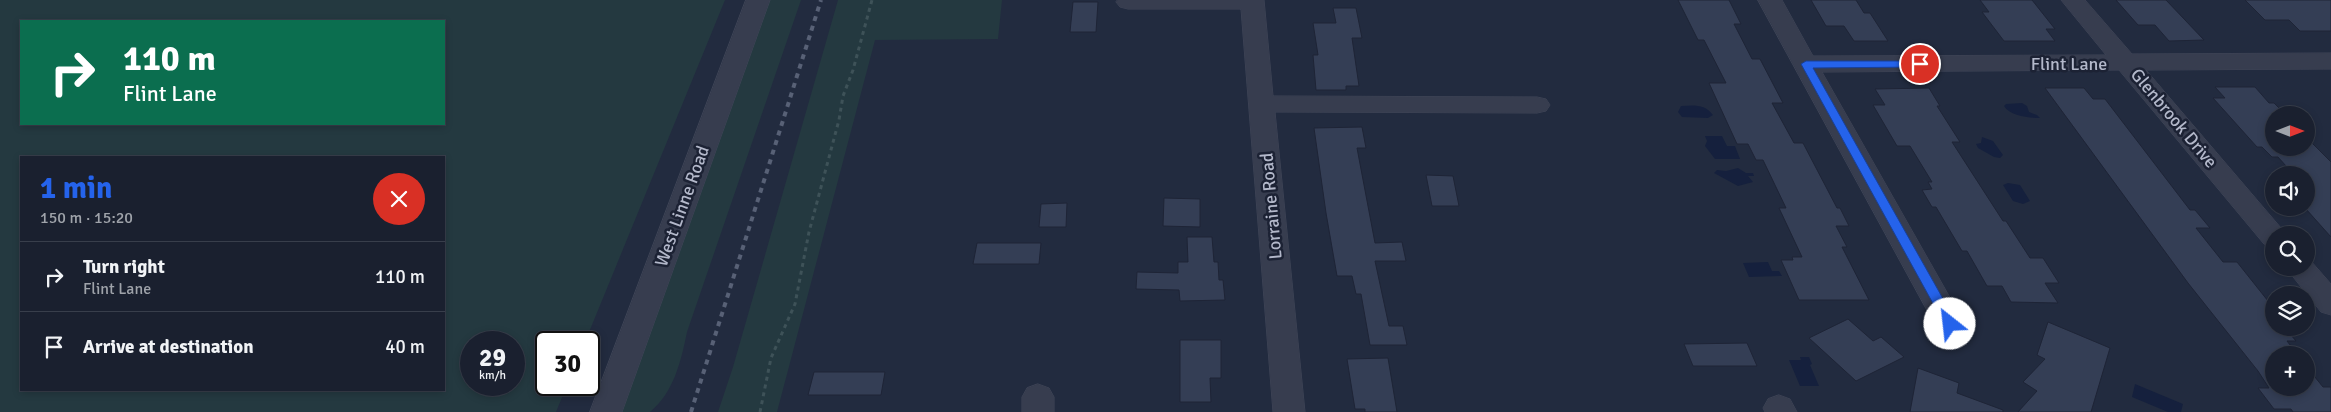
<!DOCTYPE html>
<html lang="en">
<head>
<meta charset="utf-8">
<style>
  :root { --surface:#1a202f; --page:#232837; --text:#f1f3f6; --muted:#9fa3aa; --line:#383e4b; --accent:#2563eb }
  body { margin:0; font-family:Signika,sans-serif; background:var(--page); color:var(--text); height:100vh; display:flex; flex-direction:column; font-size:19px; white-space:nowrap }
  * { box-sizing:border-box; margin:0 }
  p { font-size:16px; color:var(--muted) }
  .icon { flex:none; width:28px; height:28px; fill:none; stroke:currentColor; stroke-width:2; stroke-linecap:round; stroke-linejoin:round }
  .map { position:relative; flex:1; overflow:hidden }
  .sheet { position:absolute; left:20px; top:156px; width:425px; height:235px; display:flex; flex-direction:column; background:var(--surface); border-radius:0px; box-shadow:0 2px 8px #0003,0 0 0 1px var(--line) }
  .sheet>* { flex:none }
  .banner { position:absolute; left:20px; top:20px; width:425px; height:105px; border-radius:0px; box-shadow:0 2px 8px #0003,0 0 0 1px var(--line); background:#0b6e4f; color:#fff; overflow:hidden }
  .needle { width:32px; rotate:90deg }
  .buttons { position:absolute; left:2265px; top:106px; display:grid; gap:10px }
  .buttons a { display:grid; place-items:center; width:50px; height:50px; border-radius:50%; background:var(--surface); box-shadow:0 2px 8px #0003,0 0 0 1px var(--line); font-size:25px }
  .speed { position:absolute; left:460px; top:331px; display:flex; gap:10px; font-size:25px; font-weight:700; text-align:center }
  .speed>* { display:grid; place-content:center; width:65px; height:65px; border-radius:50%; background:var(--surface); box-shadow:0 2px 8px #0003,0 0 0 1px var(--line); line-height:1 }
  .speed small { font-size:12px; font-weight:400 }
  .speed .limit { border:2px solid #111; border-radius:8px; background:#fff; color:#111 }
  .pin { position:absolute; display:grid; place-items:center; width:42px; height:42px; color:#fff; margin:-21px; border:2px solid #fff; border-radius:50%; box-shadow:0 1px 5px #0007 }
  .me { position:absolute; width:55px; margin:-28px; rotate:331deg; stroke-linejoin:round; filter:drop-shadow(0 0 4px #0008) }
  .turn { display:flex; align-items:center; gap:18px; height:105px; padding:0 20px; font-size:22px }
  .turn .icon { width:65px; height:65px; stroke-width:2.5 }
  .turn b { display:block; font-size:35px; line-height:42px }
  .round { display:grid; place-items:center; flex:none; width:52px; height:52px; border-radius:26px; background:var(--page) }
  .summary { display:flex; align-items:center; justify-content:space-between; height:85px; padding:0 20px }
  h1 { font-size:30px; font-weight:800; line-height:38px; color:var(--accent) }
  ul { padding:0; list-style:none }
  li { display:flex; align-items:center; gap:15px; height:70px; padding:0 20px; border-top:1px solid var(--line) }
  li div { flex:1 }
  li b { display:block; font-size:19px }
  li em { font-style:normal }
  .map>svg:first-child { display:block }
  .green { fill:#243940; fill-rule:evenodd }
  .water { fill:#15203d }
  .building { fill:#343e55; stroke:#1e2436 }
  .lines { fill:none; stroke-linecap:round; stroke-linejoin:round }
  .minor-casing { stroke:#404658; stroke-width:1 }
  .path { stroke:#3e5258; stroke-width:3; stroke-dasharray:4 4; stroke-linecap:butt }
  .minor { fill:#373d4f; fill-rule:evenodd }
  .rail { stroke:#586176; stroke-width:4; stroke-dasharray:5 5; stroke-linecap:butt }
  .route { fill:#2563eb; stroke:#184099 }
  .labels { text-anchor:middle; stroke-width:5; stroke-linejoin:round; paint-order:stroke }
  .street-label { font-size:18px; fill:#b3b8ca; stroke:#1c2234 }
</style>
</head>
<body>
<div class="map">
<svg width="2331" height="412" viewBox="0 0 2331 412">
  <rect width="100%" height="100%" fill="#222b3f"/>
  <path class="green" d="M0,0H725L585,342H546V385H567L556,412H0ZM21,21H444V124H21ZM21,158H444V390H21ZM471,342H514V385H471Z
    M768,0H801L687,332C681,361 674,392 650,412H620Z
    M838,0H1002L998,39L875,40L777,412H718L733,367Z"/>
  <path class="water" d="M2022,103L2027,106L2029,112L2037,115L2040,118C2029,118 2010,116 2004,106L2006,104Z
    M1681,106C1694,105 1705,104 1713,115L1708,118L1682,117L1678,112Z
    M1705,136H1722L1727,146H1735L1740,159H1715L1705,146L1707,141Z
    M1982,137L1993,141L2003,155L2000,158L1994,157L1978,148L1976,144L1981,143Z
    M1738,168L1746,173H1753L1754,176H1748L1753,182L1738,186L1714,173L1717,170L1726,171Z
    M2008,183L2020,185L2030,201L2023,204L2013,201L2003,185Z
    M1768,262L1772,271H1779L1782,276L1749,277L1743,263Z
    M1800,357H1809L1812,364L1810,365L1819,386H1800L1789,360H1801Z
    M2135,384L2183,404L2181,412H2168L2132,397Z"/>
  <path class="building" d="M1678,0H1729L1741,24H1734L1752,59H1760L1783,103H1772L1794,143H1803L1837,208H1840L1849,226H1836L1847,247H1842L1869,300H1799L1781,260H1793L1792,257H1802L1779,208H1786L1763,160H1756L1748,144H1737L1709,83H1726L1704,40H1698Z
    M1811,0H1856L1864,13H1870L1888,41H1854L1844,26H1826Z
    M1980,0H2032L2055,29H2046L2055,41H2004L1982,12H1989Z
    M2116,0H2166L2204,40L2169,41L2155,25H2138Z
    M2245,0H2331V31H2300L2289,20H2265Z
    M1073,2H1098L1096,32H1070Z
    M1333,8H1356L1362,38H1352L1359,86H1346V90H1316L1313,55H1318L1313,23H1336Z
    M2215,87H2255L2269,103H2274L2286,115H2274V148H2306V137L2331,162V237L2306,209V175H2294L2278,157H2272L2262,147H2257L2213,98H2225Z
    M1929,88L1940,106H1937L1960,142H1952L2003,221H2006L2030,258H2043L2059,283H2045L2058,303L2011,302L2002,286H1987L1967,251H1962L1936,207H1932L1922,190L1932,189L1928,182H1932L1910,146H1897L1873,105H1885L1875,89Z
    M2045,88H2084L2093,99H2105L2190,210H2195L2210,228H2196L2223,262H2237L2272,306H2268L2274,313V328H2285L2296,341H2287L2298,355H2274V388H2306V366L2323,387H2331V412H2293L2291,409H2274L2258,388H2269L2258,371L2188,283Z
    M1362,127L1366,148H1357L1375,243L1402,242L1406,261H1375L1389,326H1403L1407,345H1370L1361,294H1356L1352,276H1337L1326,213L1314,128Z
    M1426,175L1453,176L1459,206H1432Z
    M1164,198L1200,199V227L1163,226Z
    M1067,203L1066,227H1039L1041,204Z
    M1187,237H1212L1214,262H1218L1219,280H1223L1225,300L1180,301L1179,290L1136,289L1137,272L1178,273V262H1188Z
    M977,243H1041L1039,264H973Z
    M1848,319L1873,341L1881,337L1904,357L1856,381L1809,338Z
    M2048,322L2110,348L2091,412H2018L2037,391L2023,382L2045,359L2037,355Z
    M1180,340H1221V378H1210L1211,402H1180Z
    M1747,343L1757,366H1693L1684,344Z
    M1388,358L1397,412H1365V409H1355L1347,359Z
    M1918,368L1959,383L1957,393L2003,410V412H1910Z
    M814,372H885L881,395H808Z"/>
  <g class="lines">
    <defs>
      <path id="minor" d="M746,0H770L622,412H590Z
        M1118,0H1264L1273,96L1537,97L1546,99L1550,105L1546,111L1537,113L1275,112L1305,412H1273L1241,9H1128L1120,7L1116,2Z
        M1758,0H1782L1813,56L2106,55L2061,0H2085L2132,54L2331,53V69L2146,70L2287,235H2274V247L2264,244L2119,70L1822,72L1965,324L1961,332L1950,336L1939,332Z
        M2306,259L2310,260L2331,284V315L2321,312L2286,268H2306Z
        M1038,384L1049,388L1054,397V412H1022V397L1027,388Z
        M1779,395L1790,399L1797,412H1765L1763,408L1768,399Z"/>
    </defs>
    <use href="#minor" class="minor-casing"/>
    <path class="path" d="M760,412L771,358L795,304L809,232L839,120L843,96L853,70L872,0"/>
    <use href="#minor" class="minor"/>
    <path class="rail" d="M691,412L821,0"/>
  </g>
  <path class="route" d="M1806,61H1920L1925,64L1920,67L1813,68L1955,320L1956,324L1955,327H1946L1801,64Z"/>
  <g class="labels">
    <g class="street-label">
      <text x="2069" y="70">Flint Lane</text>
      <text transform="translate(2174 118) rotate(50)" y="6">Glenbrook Drive</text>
      <text transform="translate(682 206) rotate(-70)" y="6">West Linne Road</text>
      <text transform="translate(1271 206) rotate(-95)" y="6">Lorraine Road</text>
    </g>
  </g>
</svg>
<div class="buttons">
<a><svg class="needle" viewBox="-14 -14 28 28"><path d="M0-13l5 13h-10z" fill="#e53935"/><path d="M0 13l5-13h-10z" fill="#9fa3aa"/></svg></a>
<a><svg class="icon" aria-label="sound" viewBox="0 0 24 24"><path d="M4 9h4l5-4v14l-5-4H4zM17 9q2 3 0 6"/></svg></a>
<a><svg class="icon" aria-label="search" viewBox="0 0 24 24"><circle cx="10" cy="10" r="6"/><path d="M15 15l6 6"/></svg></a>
<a><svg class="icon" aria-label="layers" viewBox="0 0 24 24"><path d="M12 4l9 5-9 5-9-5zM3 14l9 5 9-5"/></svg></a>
<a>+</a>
</div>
<div class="speed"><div>29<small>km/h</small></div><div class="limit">30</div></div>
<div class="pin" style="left:1920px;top:64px;background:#d93025"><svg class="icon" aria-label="arrive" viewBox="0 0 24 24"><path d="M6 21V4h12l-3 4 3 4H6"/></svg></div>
<svg class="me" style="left:1950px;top:324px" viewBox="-20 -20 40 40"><circle r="19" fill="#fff"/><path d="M0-13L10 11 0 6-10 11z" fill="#2563eb"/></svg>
<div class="banner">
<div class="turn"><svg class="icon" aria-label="right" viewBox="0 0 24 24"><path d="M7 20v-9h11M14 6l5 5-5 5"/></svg><div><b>110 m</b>Flint Lane</div></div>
</div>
<section class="sheet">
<div class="summary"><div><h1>1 min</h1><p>150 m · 15:20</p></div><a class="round" style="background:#d93025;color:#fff"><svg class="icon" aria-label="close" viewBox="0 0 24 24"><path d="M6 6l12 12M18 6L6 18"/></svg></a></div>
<ul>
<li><svg class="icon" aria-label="right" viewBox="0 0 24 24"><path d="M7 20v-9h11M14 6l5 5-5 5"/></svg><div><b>Turn right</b><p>Flint Lane</p></div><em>110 m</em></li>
<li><svg class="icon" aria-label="arrive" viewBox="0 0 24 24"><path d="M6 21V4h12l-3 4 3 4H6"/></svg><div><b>Arrive at destination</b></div><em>40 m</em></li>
</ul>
</section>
</div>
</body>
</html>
